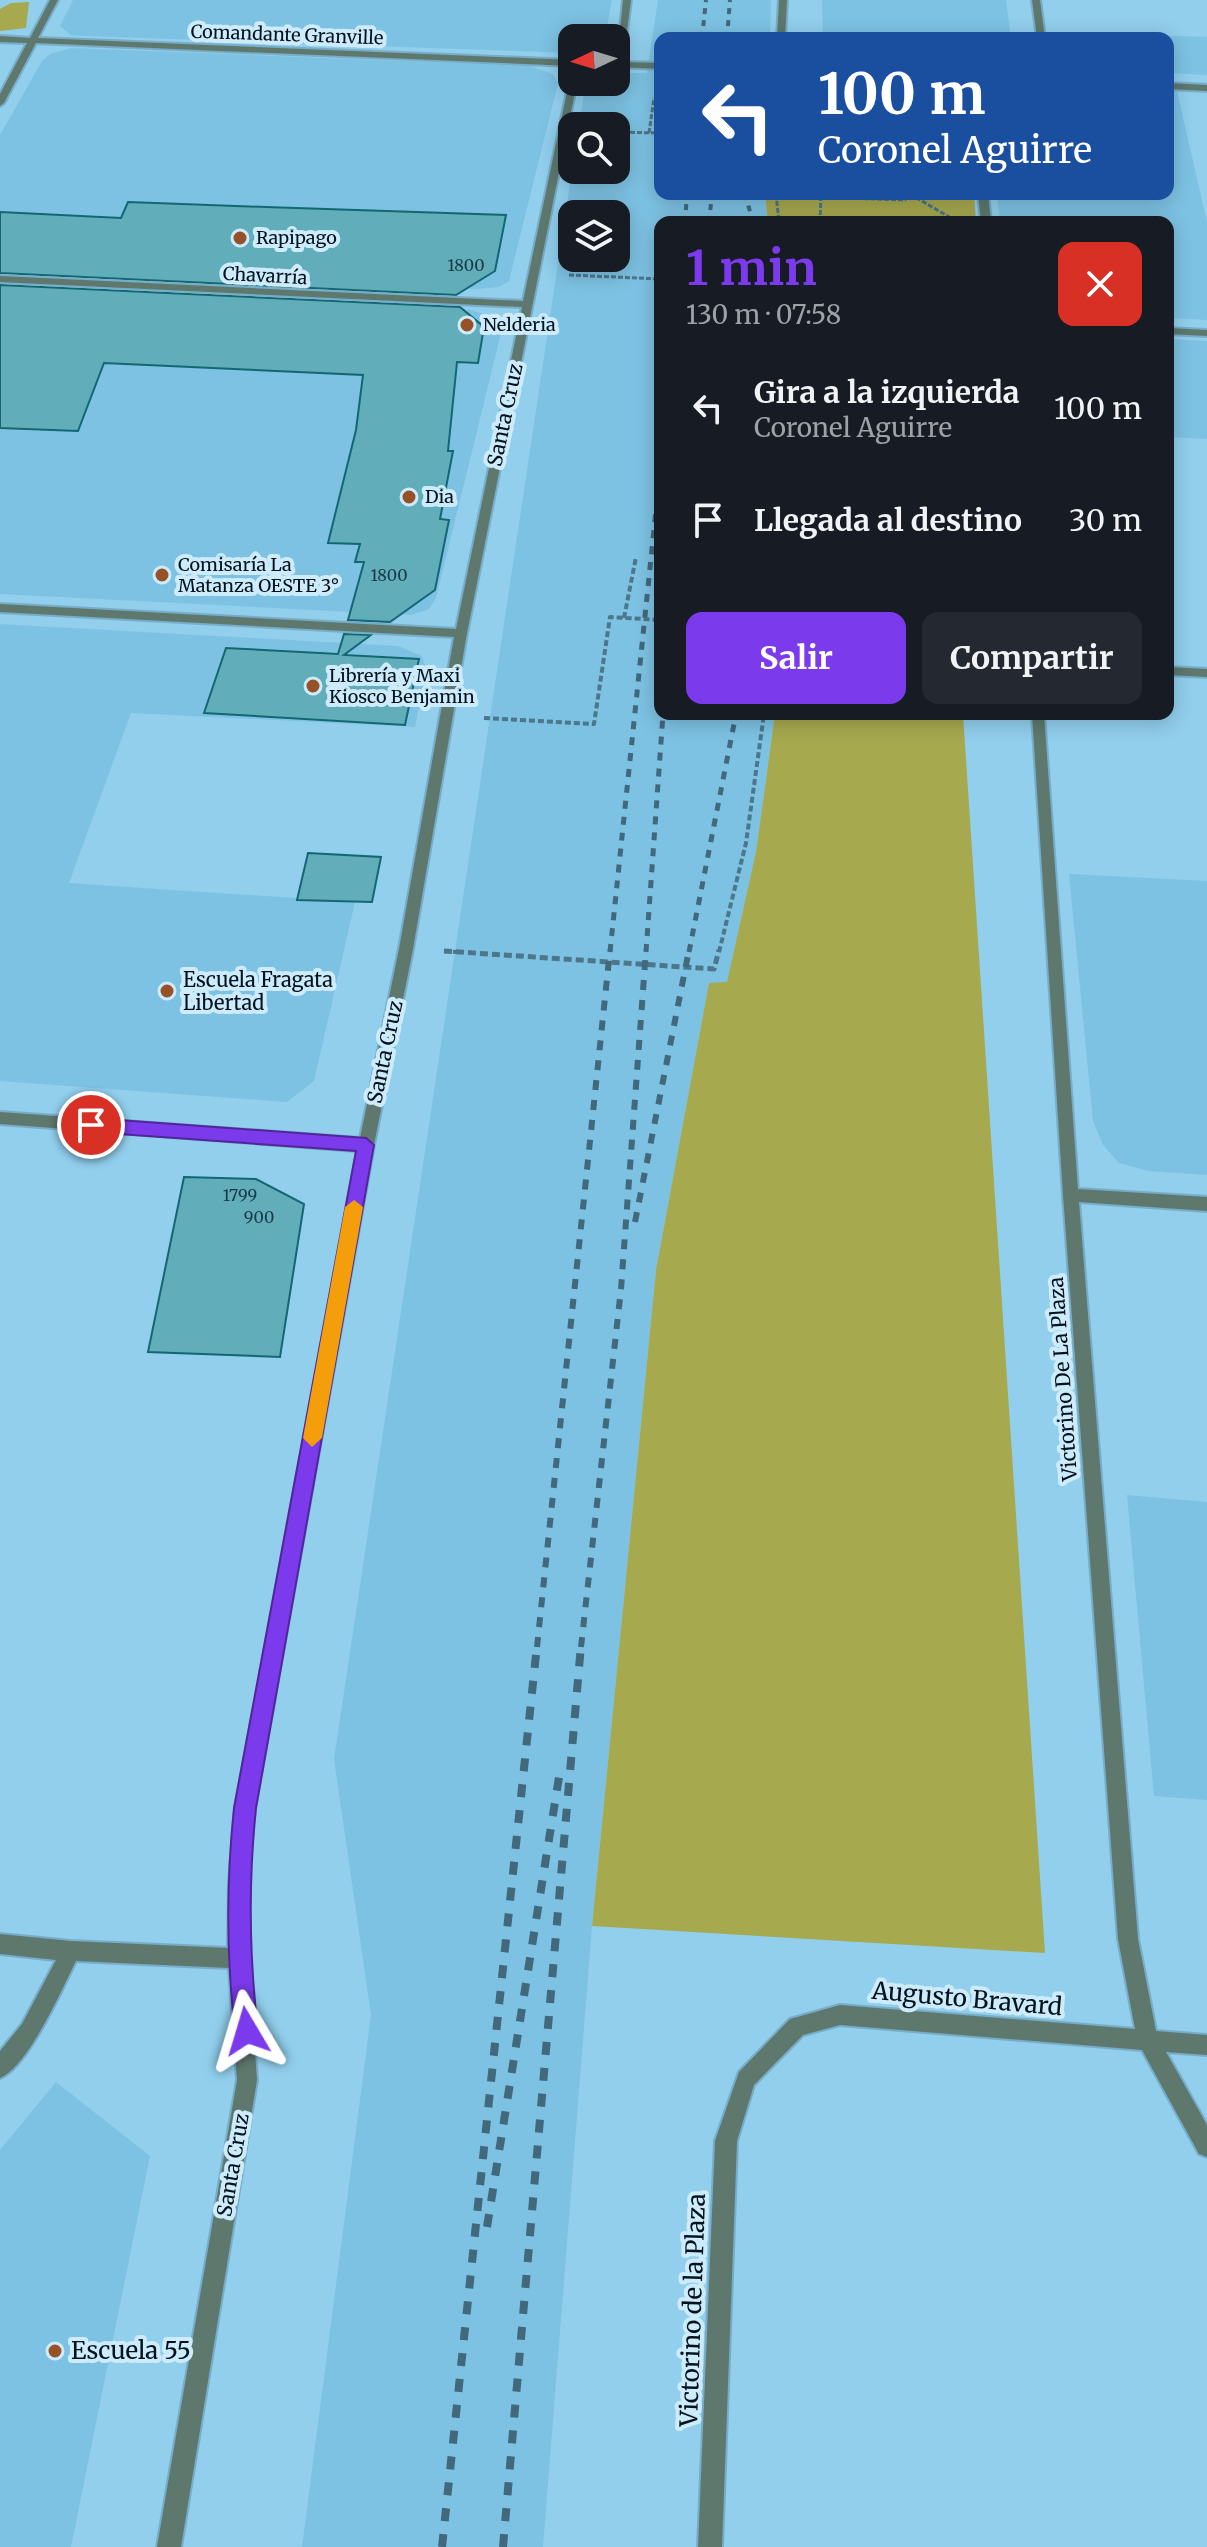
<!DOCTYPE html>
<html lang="es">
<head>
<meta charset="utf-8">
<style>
  :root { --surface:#171b24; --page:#242831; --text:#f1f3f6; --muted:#9ea1a6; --accent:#7c3aed }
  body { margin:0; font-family:Merriweather,serif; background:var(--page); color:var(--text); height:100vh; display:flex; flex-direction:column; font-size:30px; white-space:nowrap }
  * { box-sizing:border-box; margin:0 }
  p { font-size:26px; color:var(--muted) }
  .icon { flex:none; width:44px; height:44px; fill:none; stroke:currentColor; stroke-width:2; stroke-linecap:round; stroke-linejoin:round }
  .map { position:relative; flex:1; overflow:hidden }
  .side { position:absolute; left:654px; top:216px; width:520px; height:504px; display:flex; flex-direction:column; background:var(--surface); border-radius:16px; box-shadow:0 4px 20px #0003 }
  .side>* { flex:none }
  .guide { position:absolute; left:654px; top:32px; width:520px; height:168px; border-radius:16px; box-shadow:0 4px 20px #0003; background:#1a4fa0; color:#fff; overflow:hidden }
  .needle { width:52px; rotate:266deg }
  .fabs { position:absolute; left:558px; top:24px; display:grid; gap:16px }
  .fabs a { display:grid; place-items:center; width:72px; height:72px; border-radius:16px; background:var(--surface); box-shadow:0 4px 20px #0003; font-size:40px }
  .pin { position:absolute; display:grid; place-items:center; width:68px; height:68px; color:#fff; margin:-34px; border:4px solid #fff; border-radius:50%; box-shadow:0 2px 8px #0007 }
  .me { position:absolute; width:88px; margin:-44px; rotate:353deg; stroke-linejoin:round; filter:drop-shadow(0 0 6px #0008) }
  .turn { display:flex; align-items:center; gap:28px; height:168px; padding:0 32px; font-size:36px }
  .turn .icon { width:104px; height:104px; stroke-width:2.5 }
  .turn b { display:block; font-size:56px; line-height:68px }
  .round { display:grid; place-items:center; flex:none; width:84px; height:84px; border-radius:16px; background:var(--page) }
  .summary { display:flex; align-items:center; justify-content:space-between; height:136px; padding:0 32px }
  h1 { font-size:48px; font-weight:700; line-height:60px; color:var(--accent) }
  .primary-button { display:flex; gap:16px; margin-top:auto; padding:16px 32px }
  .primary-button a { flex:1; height:92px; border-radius:16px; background:var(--accent); color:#fff; font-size:32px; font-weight:700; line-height:92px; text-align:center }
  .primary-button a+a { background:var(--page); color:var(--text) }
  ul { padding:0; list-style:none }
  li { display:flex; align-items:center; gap:24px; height:112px; padding:0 32px }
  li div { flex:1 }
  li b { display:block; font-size:30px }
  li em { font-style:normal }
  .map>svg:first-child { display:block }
  .built { fill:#7dc2e3; fill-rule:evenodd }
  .green { fill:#a7a94f }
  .building { fill:#62adba; stroke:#136773; stroke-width:2 }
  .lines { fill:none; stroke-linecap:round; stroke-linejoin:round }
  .minor-casing { stroke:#77adc8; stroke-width:4 }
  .path-far2 { stroke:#4c768a; stroke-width:3; stroke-dasharray:5 2; stroke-linecap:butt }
  .path-far1 { stroke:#4c768a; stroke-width:4; stroke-dasharray:6 3; stroke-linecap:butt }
  .path { stroke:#4c768a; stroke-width:5; stroke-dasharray:8 4; stroke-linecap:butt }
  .minor { fill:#5e786e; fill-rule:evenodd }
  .rail-far3 { stroke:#42687c; stroke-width:4; stroke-dasharray:6 6; stroke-linecap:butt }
  .rail-far2 { stroke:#42687c; stroke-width:5; stroke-dasharray:8 8; stroke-linecap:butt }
  .rail-far1 { stroke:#42687c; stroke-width:6; stroke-dasharray:10 10; stroke-linecap:butt }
  .rail { stroke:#42687c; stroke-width:8; stroke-dasharray:13 13; stroke-linecap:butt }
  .route { fill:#7c3aed; stroke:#51269a; stroke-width:2 }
  .slow { fill:#f59e0b }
  .poi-dot { fill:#965126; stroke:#cdebfb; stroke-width:3 }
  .labels { text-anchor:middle; stroke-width:8; stroke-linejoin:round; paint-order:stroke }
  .number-label { font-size:16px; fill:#183a44 }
  .far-street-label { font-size:18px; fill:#00131d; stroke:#cdebfb }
  .far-poi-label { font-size:18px; fill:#00131d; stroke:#cdebfb; text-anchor:start }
  .street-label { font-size:20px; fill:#00131d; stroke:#cdebfb }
  .poi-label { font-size:20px; fill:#00131d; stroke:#cdebfb; text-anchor:start }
  .near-street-label { font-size:24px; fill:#00131d; stroke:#cdebfb }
  .near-poi-label { font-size:24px; fill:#00131d; stroke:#cdebfb; text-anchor:start }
</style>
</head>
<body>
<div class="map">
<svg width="1207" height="2547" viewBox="0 0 1207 2547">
  <rect width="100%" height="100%" fill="#91cfed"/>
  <path class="built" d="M73,0H612L605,38H572V53L84,36L71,35L60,26Z
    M658,0H771L770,38H660V194H765L768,222H660V714H775L756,852L727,983H709L656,1270L592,1926L543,2547H302L371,2015L334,1759L572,170H616V126H579L586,82H616V73H647ZM572,214H616V258H572Z
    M822,0H1006L1011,38H823Z
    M1054,32L1207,37V75L1168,73V38H1055Z
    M71,48L530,66L553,74L558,83L509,281L499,287L476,289L0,263V135L42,61L50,54Z
    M1168,90L1177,91L1207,222V320L1168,318V222H1000L997,194H1168Z
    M0,289L471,310L498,319L502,329L436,598L429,609L411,615L0,594Z
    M1168,339L1207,341V439L1168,437Z
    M0,624L398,646L422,656L426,669L415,727L131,713L69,883L355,902L314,1081L287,1102L0,1081Z
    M1069,874L1207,881V1175L1149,1171L1119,1163L1103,1145L1093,1121Z
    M1127,1495L1207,1502V1800L1154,1796Z
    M56,2082L150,2156L71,2547H0V2150Z"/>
  <path class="green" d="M29,2L26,28L0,31V9L11,3Z
    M765,194H974L976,222H768Z
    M775,714H963L1045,1953L592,1926L656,1270L709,983L727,982L756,852Z"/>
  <path class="building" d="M128,202L266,207L506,215L495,271L456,295L0,273V212L121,218Z
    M0,285L460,307L484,327L478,363L457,362L448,451H453L440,519L449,520L435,590L390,622L348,620L364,562H355L360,544L328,543L356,430L363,375L104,363L78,431L0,428Z
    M344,634L371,635L344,655L419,659L405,725L204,713L226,648L338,654Z
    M308,853L381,857L372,902L297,900Z
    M184,1177L256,1179L304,1204L280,1357L148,1352Z"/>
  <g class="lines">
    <defs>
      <path id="minor" d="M50,0H58L38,38L572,60V66L36,43L4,103L0,106V94L27,43L0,42V36L30,38Z
        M623,0H631L623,62L660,63V69L616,67Z
        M779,0H787L785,38H777Z
        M1032,0H1040L1045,38H1037Z
        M572,80V82H577L467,633L413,949L374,1145L255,1808L248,1882L247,1938L257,2080L181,2547H157L237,2080L229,1968L76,1961C62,1989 28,2067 0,2078V2051L22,2024L56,1960L0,1954V1934L71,1941L228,1948L229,1882L235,1808L357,1151L0,1124V1112L360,1138L399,949L454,637L0,612V604L456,629L522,307L0,282V276L523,301L569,82Z
        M1168,83L1207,85V91L1168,89Z
        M978,194H988L991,222H981Z
        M1168,328L1207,330V336L1168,334Z
        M1168,667L1207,669V677L1168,675Z
        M1032,714H1044L1078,1189L1207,1197V1211L1079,1202L1138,1939L1156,2031L1207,2035V2055L1166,2052L1207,2125V2157L1199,2154L1142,2050L840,2025L803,2035L754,2085L737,2141L722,2547H698L715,2141L739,2072L790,2019L840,2005L1135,2029L1118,1939L1063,1195Z"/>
    </defs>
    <use href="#minor" class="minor-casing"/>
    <path class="path-far2" d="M616,132L660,133
      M649,133L654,98
      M776,194L779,222
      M910,194L951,218
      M821,197L905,200V194
      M820,222L821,195
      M569,275L660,279"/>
    <path class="path-far1" d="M624,618L636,557
      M484,718L594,724L610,617L660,620
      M444,951L456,952
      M719,952L746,843L764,714"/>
    <path class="path" d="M444,951L714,969L719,950"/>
    <use href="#minor" class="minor"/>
    <path class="rail-far3" d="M702,38L706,0
      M727,38L730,0
      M745,194L753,222
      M685,222L687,194
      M709,222L712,194"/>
    <path class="rail-far2" d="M610,952L660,472
      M646,952L663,714
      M689,952L736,714"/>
    <path class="rail-far1" d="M635,1222L689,950
      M537,1647L610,950
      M581,1647L621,1289L646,950"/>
    <path class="rail" d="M487,2227L559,1777
      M442,2547L537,1645
      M503,2547L581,1645"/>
  </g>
  <path class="route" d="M91,1118L366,1138L374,1145L256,1808C248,1885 249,1955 258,2031L255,2039L247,2043L239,2039L235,2031C226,1955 226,1884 234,1808L356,1151L91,1132L83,1125Z"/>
  <path class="slow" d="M354,1200L363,1207L322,1438L312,1447L303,1438L345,1207Z"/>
  <g class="poi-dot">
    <circle cx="240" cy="238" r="8"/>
    <circle cx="467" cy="325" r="8"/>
    <circle cx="409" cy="497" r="8"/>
    <circle cx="162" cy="575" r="8"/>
    <circle cx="313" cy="686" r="8"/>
    <circle cx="167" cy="991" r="8"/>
    <circle cx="55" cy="2351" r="8"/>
  </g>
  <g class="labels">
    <g class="number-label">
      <text x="466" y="271">1800</text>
      <text x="389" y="581">1800</text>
      <text x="240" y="1201">1799</text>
      <text x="259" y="1223">900</text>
    </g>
    <g class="far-street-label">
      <text transform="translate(287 35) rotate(2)" y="6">Comandante Granville</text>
      <text transform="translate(265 276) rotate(3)" y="6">Chavarría</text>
    </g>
    <g class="far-poi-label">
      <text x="256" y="244">Rapipago</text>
      <text x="483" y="331">Nelderia</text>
      <text x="425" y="503">Dia</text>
      <text x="178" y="571">Comisaría La<tspan x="178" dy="21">Matanza OESTE 3°</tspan></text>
      <text x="329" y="682">Librería y Maxi<tspan x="329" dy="21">Kiosco Benjamin</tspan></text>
    </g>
    <g class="street-label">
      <text transform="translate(505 415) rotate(-78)" y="7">Santa Cruz</text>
      <text transform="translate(385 1052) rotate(-78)" y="7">Santa Cruz</text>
      <text transform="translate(1063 1379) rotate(-94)" y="7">Victorino De La Plaza</text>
      <text transform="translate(233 2165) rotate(-80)" y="7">Santa Cruz</text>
    </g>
    <g class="poi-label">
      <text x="183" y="987">Escuela Fragata<tspan x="183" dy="23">Libertad</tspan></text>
    </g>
    <g class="near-street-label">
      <text transform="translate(967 1999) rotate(5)" y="8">Augusto Bravard</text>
      <text transform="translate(693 2310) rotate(-88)" y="8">Victorino de la Plaza</text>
    </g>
    <g class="near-poi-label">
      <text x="71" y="2359">Escuela 55</text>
    </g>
  </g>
</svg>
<div class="fabs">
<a><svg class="needle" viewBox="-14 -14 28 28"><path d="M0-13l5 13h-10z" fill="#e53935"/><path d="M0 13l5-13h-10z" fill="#9ea1a6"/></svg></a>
<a><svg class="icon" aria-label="search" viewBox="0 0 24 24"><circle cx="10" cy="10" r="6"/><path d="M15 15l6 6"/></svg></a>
<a><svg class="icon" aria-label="layers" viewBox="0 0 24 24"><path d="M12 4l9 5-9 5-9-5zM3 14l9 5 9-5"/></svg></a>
</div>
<div class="pin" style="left:91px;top:1125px;background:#d93025"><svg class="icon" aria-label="arrive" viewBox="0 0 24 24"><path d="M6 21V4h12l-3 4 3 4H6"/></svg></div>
<svg class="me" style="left:247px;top:2031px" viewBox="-20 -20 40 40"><path d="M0-17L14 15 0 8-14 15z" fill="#7c3aed" stroke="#fff" stroke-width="4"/></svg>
<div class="guide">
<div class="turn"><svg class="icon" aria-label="left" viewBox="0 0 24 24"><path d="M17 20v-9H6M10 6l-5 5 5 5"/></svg><div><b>100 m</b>Coronel Aguirre</div></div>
</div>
<section class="side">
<div class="summary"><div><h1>1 min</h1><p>130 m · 07:58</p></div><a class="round" style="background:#d93025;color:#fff"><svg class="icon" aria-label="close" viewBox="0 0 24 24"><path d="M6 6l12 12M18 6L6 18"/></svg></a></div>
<ul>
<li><svg class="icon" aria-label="left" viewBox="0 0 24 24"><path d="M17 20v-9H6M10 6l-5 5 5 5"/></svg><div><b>Gira a la izquierda</b><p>Coronel Aguirre</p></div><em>100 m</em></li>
<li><svg class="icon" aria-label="arrive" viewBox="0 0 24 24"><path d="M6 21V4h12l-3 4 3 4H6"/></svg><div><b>Llegada al destino</b></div><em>30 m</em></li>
</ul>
<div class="primary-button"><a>Salir</a><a>Compartir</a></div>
</section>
</div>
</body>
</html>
